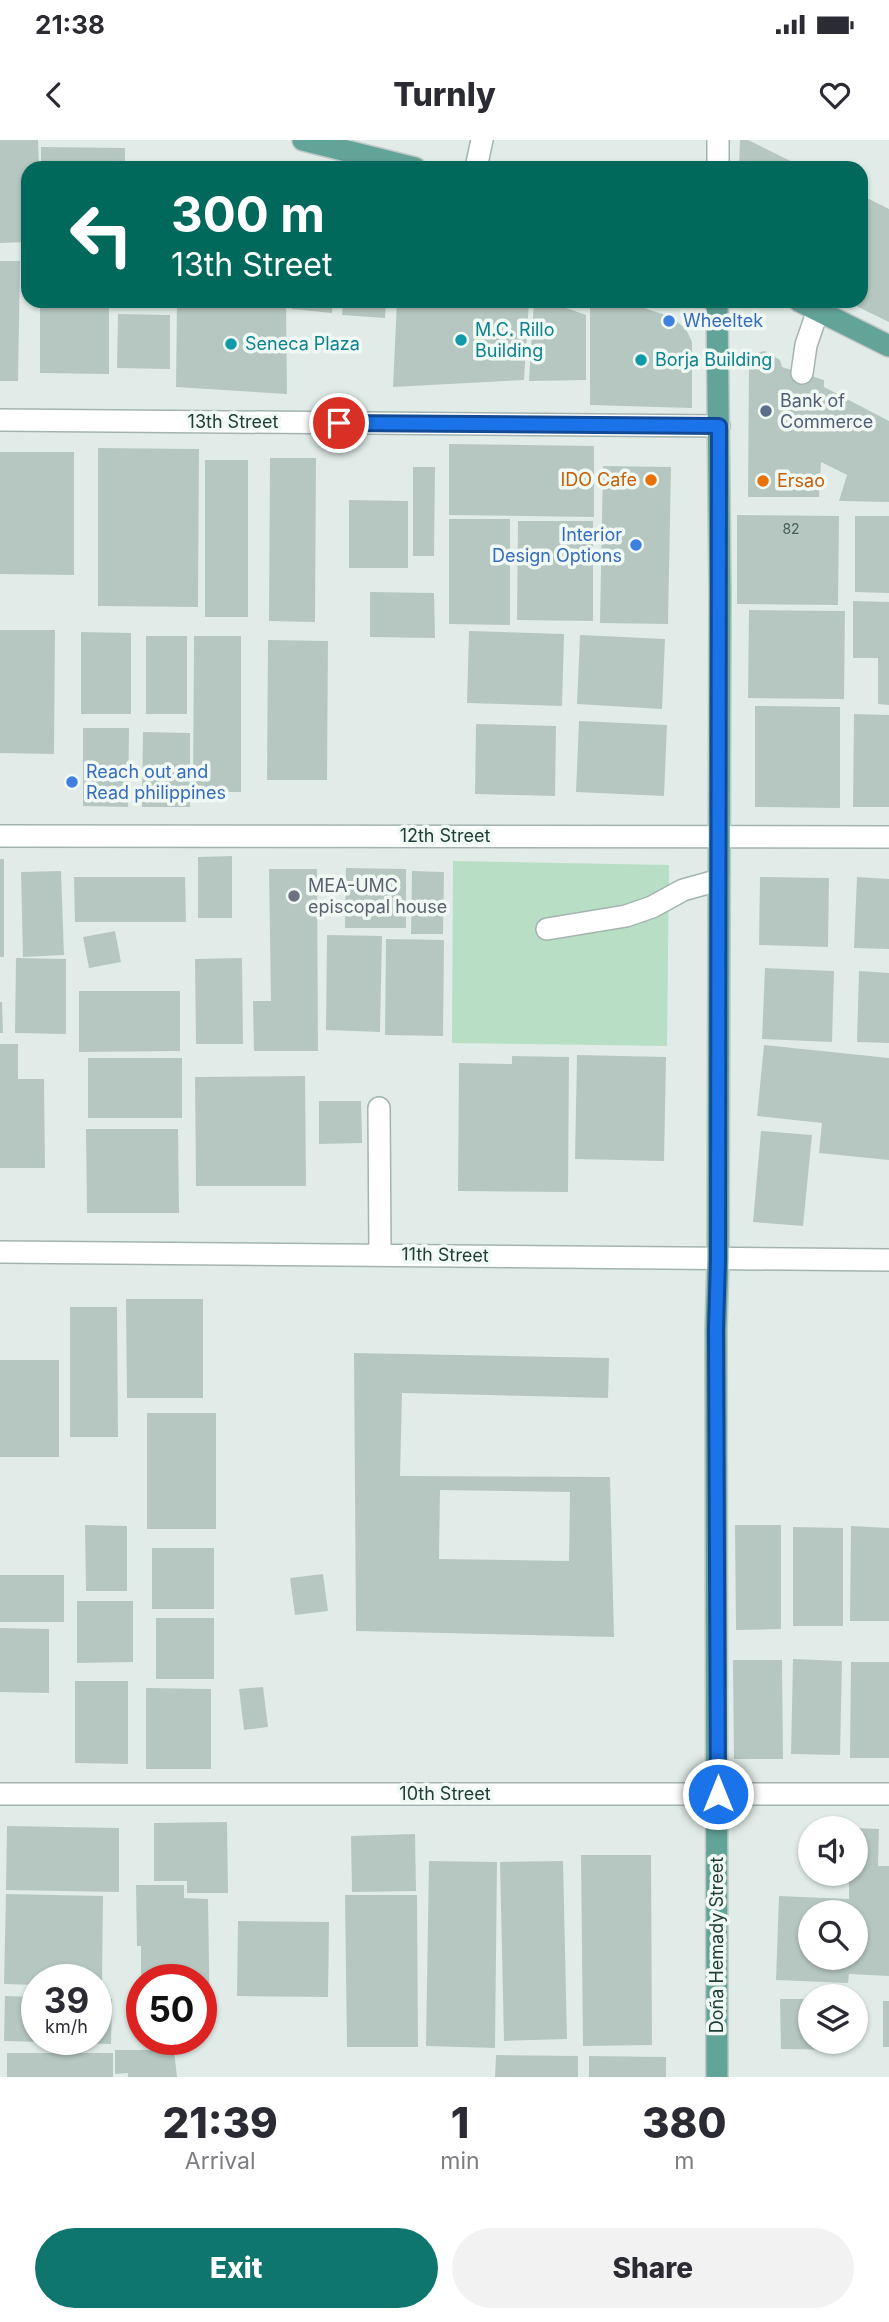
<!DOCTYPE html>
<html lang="en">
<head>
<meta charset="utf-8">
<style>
  :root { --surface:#fff; --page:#f2f2f3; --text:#2b2b33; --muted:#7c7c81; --accent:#0f766e }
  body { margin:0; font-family:Inter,sans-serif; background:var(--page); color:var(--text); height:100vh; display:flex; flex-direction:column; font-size:26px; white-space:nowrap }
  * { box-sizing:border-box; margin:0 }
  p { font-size:23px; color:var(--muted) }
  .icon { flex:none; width:38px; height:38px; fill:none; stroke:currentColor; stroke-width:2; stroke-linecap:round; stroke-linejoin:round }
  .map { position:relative; height:1937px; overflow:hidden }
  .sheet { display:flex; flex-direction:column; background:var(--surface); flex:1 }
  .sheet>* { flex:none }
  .hud { position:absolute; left:21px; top:21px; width:847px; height:147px; border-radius:21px; box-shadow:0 2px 5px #0004; background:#00695c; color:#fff; overflow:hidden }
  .controls { position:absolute; left:798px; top:1676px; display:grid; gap:14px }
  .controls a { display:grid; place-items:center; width:70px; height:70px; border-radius:50%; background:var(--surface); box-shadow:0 2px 5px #0004; font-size:35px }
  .speed { position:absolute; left:21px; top:1824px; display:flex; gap:14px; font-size:35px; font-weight:700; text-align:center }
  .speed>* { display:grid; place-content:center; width:91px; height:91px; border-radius:50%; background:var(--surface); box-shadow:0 2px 5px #0004; line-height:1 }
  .speed small { font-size:18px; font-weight:400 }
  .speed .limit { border:10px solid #d22; background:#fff; color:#111 }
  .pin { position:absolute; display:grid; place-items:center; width:60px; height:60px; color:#fff; margin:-30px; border:4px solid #fff; border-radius:50%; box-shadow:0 2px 7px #0007 }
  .me { position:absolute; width:77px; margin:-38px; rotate:0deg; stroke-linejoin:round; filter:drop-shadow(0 0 5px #0008) }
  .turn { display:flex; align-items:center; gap:24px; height:147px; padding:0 35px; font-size:32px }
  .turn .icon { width:91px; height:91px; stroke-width:2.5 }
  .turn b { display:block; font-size:49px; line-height:60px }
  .eta { display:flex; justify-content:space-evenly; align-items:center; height:119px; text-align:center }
  .eta b { font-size:42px; font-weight:800; line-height:49px }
  .cta { display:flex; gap:14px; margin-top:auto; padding:14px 35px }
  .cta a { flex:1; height:80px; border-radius:42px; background:var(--accent); color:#fff; font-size:28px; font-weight:800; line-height:80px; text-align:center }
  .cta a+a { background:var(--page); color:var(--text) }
  .status { display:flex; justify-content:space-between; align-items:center; height:49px; padding:0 35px; background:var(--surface); direction:ltr }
  .status svg { height:19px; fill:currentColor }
  header { display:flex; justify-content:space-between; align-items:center; height:91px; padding:0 35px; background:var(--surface); font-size:32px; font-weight:800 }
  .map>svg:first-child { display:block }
  .green { fill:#b8dfc5 }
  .building { fill:#b6c7c1; fill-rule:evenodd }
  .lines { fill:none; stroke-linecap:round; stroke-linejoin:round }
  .minor-casing { stroke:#a3b4b0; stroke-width:24 }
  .major-casing { stroke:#c1c9c7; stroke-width:24 }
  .minor { stroke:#fff; stroke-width:21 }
  .major { stroke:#63a498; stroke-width:21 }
  .route-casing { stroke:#114b97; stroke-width:18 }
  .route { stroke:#1a73e8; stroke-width:12 }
  .shop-dot { fill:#3f7fe0; stroke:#f1f9f5; stroke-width:2.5 }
  .culture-dot { fill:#0f9aa8; stroke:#f1f9f5; stroke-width:2.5 }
  .service-dot { fill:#5c6f8a; stroke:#f1f9f5; stroke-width:2.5 }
  .food-dot { fill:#e8710a; stroke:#f1f9f5; stroke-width:2.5 }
  .worship-dot { fill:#6b7280; stroke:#f1f9f5; stroke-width:2.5 }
  .labels { text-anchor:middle; stroke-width:7; stroke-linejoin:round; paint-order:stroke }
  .number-label { font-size:14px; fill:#46605a }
  .shop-label { font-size:18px; fill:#366cbe; stroke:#f1f9f5; text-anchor:start }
  .culture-label { font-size:18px; fill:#0d838f; stroke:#f1f9f5; text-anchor:start }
  .service-label { font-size:18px; fill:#4e5e75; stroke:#f1f9f5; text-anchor:start }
  .street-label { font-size:18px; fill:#203e38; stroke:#f1f9f5 }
  .food-label { font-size:18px; fill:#c56008; stroke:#f1f9f5; text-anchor:end }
  .worship-label { font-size:18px; fill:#5b616d; stroke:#f1f9f5; text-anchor:start }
</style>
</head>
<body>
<div class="status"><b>21:38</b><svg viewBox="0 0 49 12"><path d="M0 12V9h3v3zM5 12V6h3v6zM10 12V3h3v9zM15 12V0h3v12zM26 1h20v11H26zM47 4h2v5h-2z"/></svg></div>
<header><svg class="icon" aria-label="back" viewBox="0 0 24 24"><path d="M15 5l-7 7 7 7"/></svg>Turnly<svg class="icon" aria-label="heart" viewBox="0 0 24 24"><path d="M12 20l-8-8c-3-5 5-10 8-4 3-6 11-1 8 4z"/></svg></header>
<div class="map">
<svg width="889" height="1937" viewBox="0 0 889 1937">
  <rect width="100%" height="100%" fill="#e1ece8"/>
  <path class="green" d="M453,721L669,725L667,906L452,903Z"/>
  <path class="building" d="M0,0H38L39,28H28V102L0,103Z
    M740,0H748L805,28H739Z
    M41,7L125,8V28H41Z
    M861,55L889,69V182L846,161H861Z
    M0,121H20L18,241H0Z
    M40,161H109V234L40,233Z
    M126,161H171V165H126Z
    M177,161H286L287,254L176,247Z
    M293,161H333L332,173L292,169Z
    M343,161H386L385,178L342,175Z
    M397,161H529L524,240L393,247Z
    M534,161H546L586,175V240L529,241Z
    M590,161H623L671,177L686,189L692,202V268L590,265Z
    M118,174L170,175V229L117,228Z
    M765,211L780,220L782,227L824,240V247L889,281V362L839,361L847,335L821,322L819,357H748L749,226L757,213Z
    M449,304L594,306V377L449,375Z
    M98,308L199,309L198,467L98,466Z
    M0,312H74V435L0,434Z
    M270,318H316L315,482L269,481Z
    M205,320H248V477H205Z
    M603,326L671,327L668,484L600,483Z
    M413,327H435L434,416H413Z
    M349,360L408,361V428H349Z
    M737,375L839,376L838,465L737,464Z
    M855,376H889V453L855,452Z
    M449,379H510V485L449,484Z
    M518,381H593V481L517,480Z
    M370,452L434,453L435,498L370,497Z
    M853,461L889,462V565L878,564V518H853Z
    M749,470L845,471L844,559L748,558Z
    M0,490H55L54,614L0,613Z
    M469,491L564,494L562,566L467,563Z
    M81,492L131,493V574H81Z
    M580,495L665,499L662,569L577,564Z
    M146,496H187V574H146Z
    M194,496H241V652H193Z
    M268,500L328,501L327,640H267Z
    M755,566L840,567V668L755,667Z
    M854,574L889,575V667H853Z
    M579,581L667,585L664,656L576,652Z
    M476,584L556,586L555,656L475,654Z
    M83,588H129L128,667L83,666Z
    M143,592L190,593V667H142Z
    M232,716V778H198V717Z
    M0,719H4V817H0Z
    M346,728L406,729V788H345Z
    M269,729H317L318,911H254L253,861H271Z
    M61,731L64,815L23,817L21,732Z
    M412,731L444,732L443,794H411Z
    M74,737H185L186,782H75Z
    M760,737L829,738L828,807L759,805Z
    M857,737L889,739V809L854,808Z
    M115,791L121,822L89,828L83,797Z
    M327,795L382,796L380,892L326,890Z
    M386,799L444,800L443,896L385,895Z
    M16,818L66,819V894L15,893Z
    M242,818L243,904H196L195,819Z
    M765,828L834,831L832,902L762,899Z
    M859,831L889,833V903L857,902Z
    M79,851H180V911L79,912Z
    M0,862H2L3,893H0Z
    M0,904H18V939H44L45,1028H0Z
    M764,905L889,918V1020L819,1013L822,983L757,976Z
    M577,915L666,917L664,1021L575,1019Z
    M512,916L569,917L568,1052L458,1051L459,923L512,924Z
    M88,918H182V978H88Z
    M305,936L306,1046H196L195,937Z
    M319,961H361L362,1003L319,1004Z
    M86,989H178L179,1073H87Z
    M761,991L812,995L803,1086L753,1082Z
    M126,1159H203V1258H127Z
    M70,1167H117L118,1297H70Z
    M354,1213L609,1218L608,1258L402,1253L400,1336L610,1337L614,1497L356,1491ZM440,1350L570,1352L569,1421L439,1419Z
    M0,1220H59V1317H0Z
    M147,1273H216V1389H147Z
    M85,1385L127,1386V1451H86Z
    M735,1385H781V1489L736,1490Z
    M851,1386L889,1388V1481H850Z
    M793,1387L843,1388V1486H793Z
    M152,1408H214V1469H152Z
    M323,1434L328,1471L295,1475L290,1438Z
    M0,1435H64V1482H0Z
    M77,1461H133V1522L77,1523Z
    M156,1478H214V1539H156Z
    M0,1488L49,1489V1553L0,1552Z
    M793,1519L842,1521L840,1615L791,1614Z
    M733,1520H782L783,1619H734Z
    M851,1522H889V1618H850Z
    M75,1541H128V1624L75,1623Z
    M263,1547L268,1587L244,1590L239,1549Z
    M146,1548L211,1549V1629H146Z
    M227,1682L228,1753H187V1741H154V1683Z
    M7,1686L119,1688V1752L6,1750Z
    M856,1688L879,1689L878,1726H889V1836L849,1834L848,1843L776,1840L779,1756L849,1759V1739L822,1738V1734H856ZM810,1773H856V1818H810Z
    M415,1694L416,1751L352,1752L351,1696Z
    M581,1715H651L652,1905L583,1906Z
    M429,1721L497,1722L495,1908L426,1906Z
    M563,1721L567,1899L504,1901L500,1722Z
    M136,1745H184V1758L208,1759L210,1893H201V1839H141V1806H137Z
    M6,1754L103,1756L102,1846H96V1839H37V1845L4,1844Z
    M345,1755H417L418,1907H347Z
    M238,1781L329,1782L328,1857L237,1856Z
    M5,1856L37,1857V1899H96V1859H112L111,1904L4,1901Z
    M780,1859H810V1902H849V1910L781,1909Z
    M883,1861H889V1907H883Z
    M115,1910H174L177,1937H128V1933L115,1934Z
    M7,1913H113V1937H7Z
    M496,1915L578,1916V1937H495Z
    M589,1916L666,1917V1937H589Z"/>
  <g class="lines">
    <defs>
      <path id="minor" d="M476,28L482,0
        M718,28V0
        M802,233L806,205L818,170
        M0,280L719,286
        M0,696L889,697
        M547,789L626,776L652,767L683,750L719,740
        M379,968L380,1114
        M0,1112L889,1120
        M0,1654H889"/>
      <path id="major" d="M303,0L415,28
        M717,161L720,453L718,1120L716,1189L717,1937
        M799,161L889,206"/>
    </defs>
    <use href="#minor" class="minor-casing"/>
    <use href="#major" class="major-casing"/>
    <use href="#minor" class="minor"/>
    <use href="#major" class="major"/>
  </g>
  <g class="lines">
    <defs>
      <path id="route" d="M339,283L719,286L718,1120L716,1189L718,1654"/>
    </defs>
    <use href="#route" class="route-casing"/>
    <use href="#route" class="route"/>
  </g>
  <g class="shop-dot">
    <circle cx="669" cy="181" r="7"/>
    <circle cx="636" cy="405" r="7"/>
    <circle cx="72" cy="642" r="7"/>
  </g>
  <g class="culture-dot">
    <circle cx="461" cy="200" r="7"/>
    <circle cx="231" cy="204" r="7"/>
    <circle cx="641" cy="220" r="7"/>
  </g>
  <circle class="service-dot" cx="766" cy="271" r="7"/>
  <g class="food-dot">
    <circle cx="651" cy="340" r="7"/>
    <circle cx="763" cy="341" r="7"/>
  </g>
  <circle class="worship-dot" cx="294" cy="756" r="7"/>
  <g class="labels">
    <g class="number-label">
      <text x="791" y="394">82</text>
    </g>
    <g class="shop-label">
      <text x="683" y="187">Wheeltek</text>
      <text x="622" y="401" text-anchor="end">Interior<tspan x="622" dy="21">Design Options</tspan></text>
      <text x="86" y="638">Reach out and<tspan x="86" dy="21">Read philippines</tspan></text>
    </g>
    <g class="culture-label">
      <text x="475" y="196">M.C. Rillo<tspan x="475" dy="21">Building</tspan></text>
      <text x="245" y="210">Seneca Plaza</text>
      <text x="655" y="226">Borja Building</text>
    </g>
    <g class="service-label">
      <text x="780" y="267">Bank of<tspan x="780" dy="21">Commerce</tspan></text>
    </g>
    <g class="street-label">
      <text x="233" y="288">13th Street</text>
      <text x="445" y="702">12th Street</text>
      <text transform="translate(445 1115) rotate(1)" y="6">11th Street</text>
      <text x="445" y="1660">10th Street</text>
      <text transform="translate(717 1805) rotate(-90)" y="6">Doña Hemady Street</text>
    </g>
    <g class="food-label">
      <text x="637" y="346">IDO Cafe</text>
      <text x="777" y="347" text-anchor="start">Ersao</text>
    </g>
    <g class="worship-label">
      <text x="308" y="752">MEA-UMC<tspan x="308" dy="21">episcopal house</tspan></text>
    </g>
  </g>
</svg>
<div class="controls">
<a><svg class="icon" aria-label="sound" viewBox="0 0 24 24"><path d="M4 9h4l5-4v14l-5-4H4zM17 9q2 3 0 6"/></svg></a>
<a><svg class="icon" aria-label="search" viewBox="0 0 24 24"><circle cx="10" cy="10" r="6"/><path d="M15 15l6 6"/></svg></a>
<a><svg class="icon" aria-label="layers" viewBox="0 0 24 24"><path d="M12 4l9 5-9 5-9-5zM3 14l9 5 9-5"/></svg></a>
</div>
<div class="speed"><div>39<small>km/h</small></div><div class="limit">50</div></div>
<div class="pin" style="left:339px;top:283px;background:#d93025"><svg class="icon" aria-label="arrive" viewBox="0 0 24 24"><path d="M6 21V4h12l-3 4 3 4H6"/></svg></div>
<svg class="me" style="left:718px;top:1654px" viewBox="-20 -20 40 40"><circle r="17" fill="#1a73e8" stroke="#fff" stroke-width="3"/><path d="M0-11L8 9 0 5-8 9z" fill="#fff"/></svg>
<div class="hud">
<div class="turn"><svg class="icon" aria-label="left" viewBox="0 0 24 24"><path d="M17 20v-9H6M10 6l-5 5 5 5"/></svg><div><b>300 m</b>13th Street</div></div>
</div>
</div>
<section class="sheet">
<div class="eta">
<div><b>21:39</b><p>Arrival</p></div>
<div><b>1</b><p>min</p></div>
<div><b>380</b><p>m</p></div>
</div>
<div class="cta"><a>Exit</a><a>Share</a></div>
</section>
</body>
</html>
